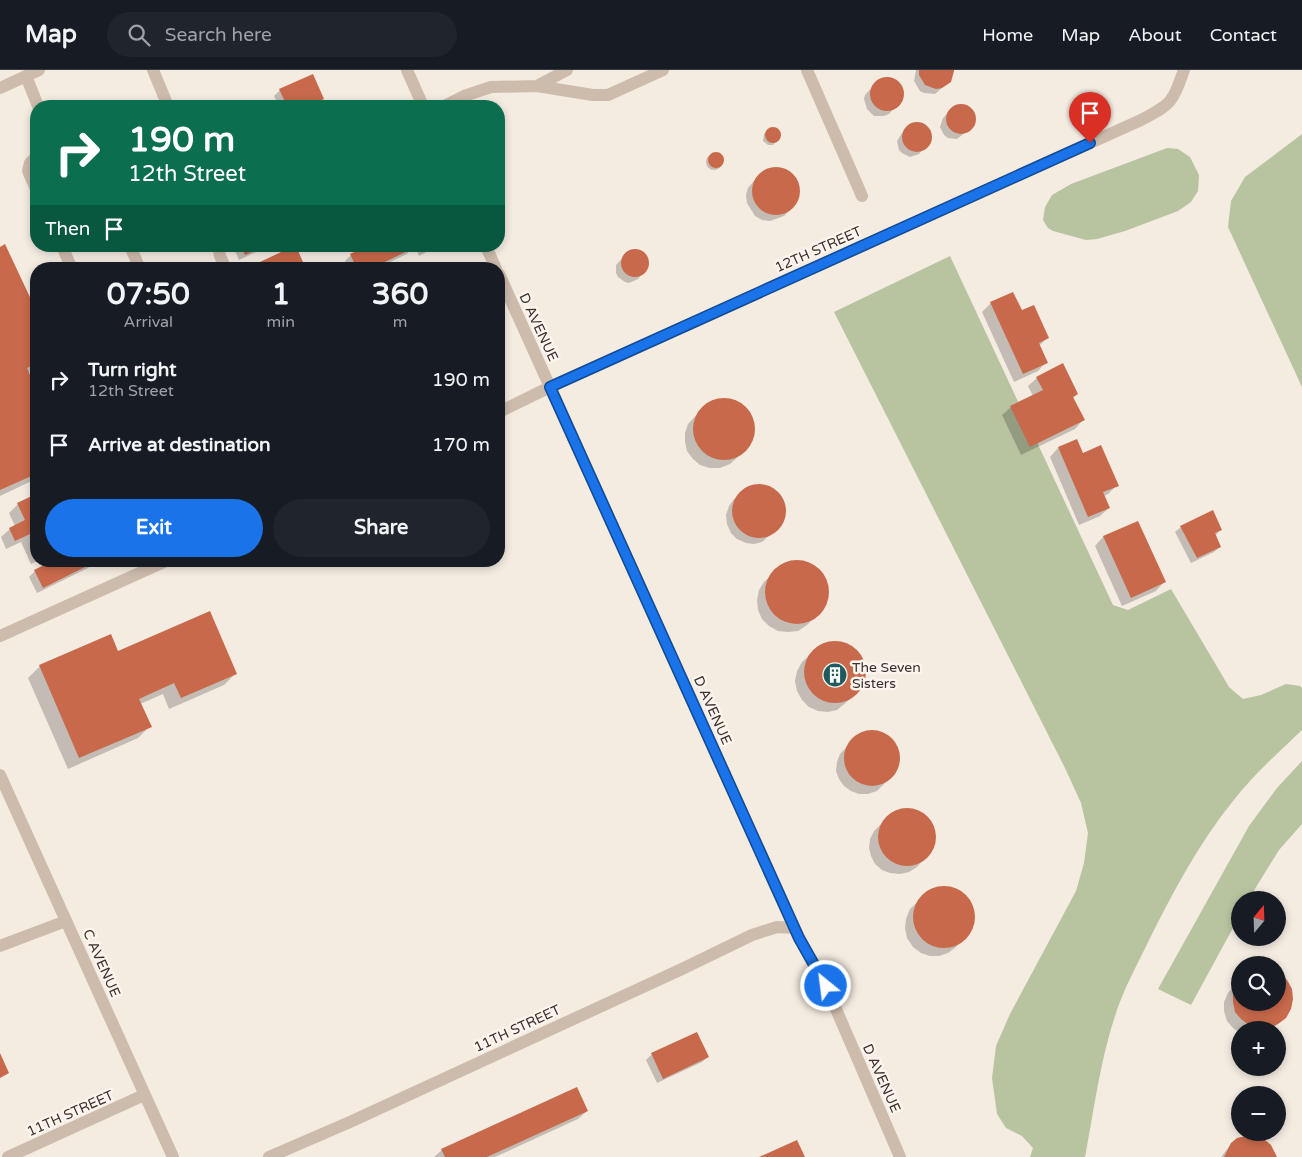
<!DOCTYPE html>
<html lang="en">
<head>
<meta charset="utf-8">
<style>
  :root { --surface:#171b24; --page:#20242c; --text:#f1f3f6; --muted:#9ea1a6; --line:#363941; --accent:#1a73e8 }
  body { margin:0; font-family:"Varela Round",sans-serif; background:var(--page); color:var(--text); height:100vh; display:flex; flex-direction:column; font-size:19px; white-space:nowrap }
  * { box-sizing:border-box; margin:0 }
  p { font-size:16px; color:var(--muted) }
  .icon { flex:none; width:28px; height:28px; fill:none; stroke:currentColor; stroke-width:2; stroke-linecap:round; stroke-linejoin:round }
  .map { position:relative; flex:1; overflow:hidden }
  .sheet { position:absolute; left:30px; top:192px; width:475px; height:305px; display:flex; flex-direction:column; background:var(--surface); border-radius:20px; box-shadow:0 2px 8px #0003 }
  .sheet>* { flex:none }
  .hud { position:absolute; left:30px; top:30px; width:475px; height:152px; border-radius:20px; box-shadow:0 2px 8px #0003; background:#0b6e4f; color:#fff; overflow:hidden }
  .needle { width:32px; rotate:19deg }
  .buttons { position:absolute; left:1231px; top:821px; display:grid; gap:10px }
  .buttons a { display:grid; place-items:center; width:55px; height:55px; border-radius:50%; background:var(--surface); box-shadow:0 2px 8px #0003; font-size:25px }
  .pin { position:absolute; display:grid; place-items:center; width:42px; height:42px; color:#fff; margin:-51px -21px; border-radius:50% 50% 50% 0; rotate:-45deg; box-shadow:0 0 5px #0007 }
  .pin .icon { rotate:45deg }
  .me { position:absolute; width:55px; margin:-28px; rotate:331deg; stroke-linejoin:round; filter:drop-shadow(0 0 4px #0008) }
  .turn { display:flex; align-items:center; gap:18px; height:105px; padding:0 15px; font-size:22px }
  .turn .icon { width:65px; height:65px; stroke-width:2.5 }
  .turn b { display:block; font-size:35px; line-height:42px }
  .then { display:flex; align-items:center; height:48px; padding:0 15px; background:#0003; gap:10px; font-size:19px }
  .eta { display:flex; justify-content:space-evenly; align-items:center; height:85px; text-align:center }
  .eta b { font-size:30px; font-weight:700; line-height:35px }
  .button { display:flex; gap:10px; margin-top:auto; padding:10px 15px }
  .button a { flex:1; height:58px; border-radius:30px; background:var(--accent); color:#fff; font-size:20px; font-weight:700; line-height:58px; text-align:center }
  .button a+a { background:var(--page); color:var(--text) }
  ul { padding:0; list-style:none }
  li { display:flex; align-items:center; gap:15px; height:65px; padding:0 15px }
  li div { flex:1 }
  li b { display:block; font-size:19px }
  li em { font-style:normal }
  header { display:flex; align-items:center; gap:30px; box-sizing:border-box; height:70px; padding:0 25px; background:var(--surface); border-bottom:1px solid var(--line) }
  header strong { font-size:24px }
  nav { display:flex; gap:28px; margin-inline-start:auto; font-size:18px }
  .search { width:350px; height:45px; background:var(--page); display:flex; align-items:center; gap:12px; box-sizing:border-box; padding:0 18px; border-radius:28px; color:var(--muted); font-size:19px }
  .map>svg:first-child { display:block }
  .green { fill:#b8c4a0 }
  .shadow { fill:#0003 }
  .building { fill:#c8694b }
  .lines { fill:none; stroke-linecap:round; stroke-linejoin:round }
  .service { stroke:#cdbbac; stroke-width:12 }
  .route-casing { stroke:#114b97; stroke-width:12 }
  .route { stroke:#1a73e8; stroke-width:9 }
  .labels { text-anchor:middle; stroke-width:5; stroke-linejoin:round; paint-order:stroke }
  .street-label { font-size:14px; fill:#3b302b; stroke:#fbf5ee }
  .poi-label { font-size:14px; fill:#3b302b; stroke:#fbf5ee; text-anchor:start }
</style>
</head>
<body>
<header>
<strong>Map</strong>
<div class="search"><svg class="icon" aria-label="search" viewBox="0 0 24 24"><circle cx="10" cy="10" r="6"/><path d="M15 15l6 6"/></svg>Search here</div>
<nav><a>Home</a><a>Map</a><a>About</a><a>Contact</a></nav>
</header>
<div class="map">
<svg width="1302" height="1087" viewBox="0 0 1302 1087">
  <rect width="100%" height="100%" fill="#f4ebe1"/>
  <path class="green" d="M1302,64V317L1228,157L1231,131L1245,107Z
    M1167,78L1178,79L1190,87L1199,105L1198,121L1191,132L1178,141L1125,161L1097,169L1086,170L1053,161L1048,158L1043,150L1045,137L1052,125L1071,114Z
    M950,186L1113,535L1128,540L1171,519L1229,617L1243,629L1261,625L1286,614L1300,616L1302,618V660C1278,683 1253,705 1233,731C1199,773 1173,822 1149,870C1137,895 1123,920 1115,946C1100,991 1094,1040 1085,1087H1030L1033,1078L1022,1066L1006,1058L997,1044L992,1008L996,976L1010,944L1076,821L1084,793L1088,763L1081,733L1065,698L834,242Z
    M1302,691V754L1279,780L1248,830H1240V845L1191,935L1158,919L1249,756L1277,718Z"/>
  <path class="shadow" d="M916,0H952L950,11L935,24L924,23L920,21L914,11Z
    M889,9L894,10L902,18V29L889,44L884,46H874L867,39L864,29L865,25L878,11Z
    M280,20L322,29L314,36H279L274,26Z
    M961,35L972,41L975,50L971,58L957,69L948,68L944,65L940,57L943,48L952,38Z
    M921,54L928,59L931,67L930,71L919,84L910,87L902,83L899,80L897,71L902,63L912,55Z
    M771,59L777,60L780,64L779,68L773,75H768L763,71L764,64Z
    M706 92a8 8 0 1 1 16 0a8 8 0 1 1-16 0Z
    M773,99L787,101L793,106L799,120L798,127L790,140L784,146L770,151L762,150L755,146L747,133L746,125L748,118L753,112L759,105Z
    M5,176L36,243V299L28,303L36,321V409L0,426V178Z
    M233,176H263L258,181L239,190Z
    M263,176H272L265,180Z
    M415,176H438L419,186Z
    M412,178L407,184L375,199H349L345,191L351,185Z
    M637,180L641,181L647,187L648,196L638,209L629,213L625,212L618,207L616,203V195L628,182Z
    M410,195L412,199H400Z
    M991,233L1022,242L1047,268L1039,276L1046,292L1038,301L1014,312L982,242Z
    M1037,308L1077,324L1073,328L1083,350L1075,359L1021,385L1002,345L1011,337L1033,326L1028,316Z
    M720,329L730,330L738,333L746,339L752,348L753,359L752,369L747,378L738,387L730,394L720,398H710L700,395L693,389L687,381L685,372V363L688,354L704,337L711,332Z
    M1058,378L1082,384L1117,415L1108,424L1104,426L1109,438L1100,446L1079,455L1050,387Z
    M756,415H766L780,424L784,431L786,440L785,448L781,455L762,472L754,474L746,473L737,469L731,463L727,454L726,445L729,436L734,429L748,417Z
    M36,426L37,491L31,494L21,472L6,479L1,467L10,459L15,456L9,443L18,434Z
    M1137,452L1164,512L1156,521L1122,536L1095,476L1103,467Z
    M1181,457L1221,459L1215,466L1220,477L1214,482L1191,493L1175,462Z
    M94,492L88,498L37,523L29,507L35,501Z
    M791,492H800L810,495L818,500L824,509L828,518L827,529L823,538L816,546L807,555L798,561L788,562L778,561L769,556L762,549L758,540L757,530L759,520L764,512L781,496Z
    M829,572H839L849,575L857,581L863,589L865,598V608L862,617L855,625L837,640L828,642L818,641L809,637L802,630L797,621L795,611L797,601L802,592L819,576Z
    M118,582L236,603L224,615L169,639L163,624L140,634L150,656L138,668L68,699L28,608L40,596Z
    M871,662H879L887,666L894,672L898,680L899,689L898,697L893,705L877,721L868,724H859L851,721L844,716L839,709L836,701L837,692L840,684L855,668L862,663Z
    M907,739L915,740L924,745L930,752L934,761V770L932,780L917,797L909,802L900,804L890,803L882,800L875,794L871,786L869,778L870,769L874,761L890,745L898,741Z
    M946,817L956,820L964,825L970,832L973,841L974,851L971,860L956,877L948,883L939,886H930L921,883L913,877L907,868L905,858L906,849L910,839L927,823L936,818Z
    M1278,903L1279,904L1285,947L1271,960H1240V963L1233,958L1227,951L1224,941V932L1228,923L1240,909V932H1278Z
    M652,984L708,987L702,992L657,1013L646,990Z
    M587,1041L578,1049L495,1087H434L442,1080Z
    M1231,1074L1275,1087H1221Z"/>
  <path class="building" d="M919,0H954V1L951,12L942,18L936,19L925,15L919,5Z
    M313,4L324,29L309,36H287L279,19Z
    M870 24a17 17 0 1 1 34 0a17 17 0 1 1-34 0Z
    M946 49a15 15 0 1 1 30 0a15 15 0 1 1-30 0Z
    M902 67a15 15 0 1 1 30 0a15 15 0 1 1-30 0Z
    M765 65a8 8 0 1 1 16 0a8 8 0 1 1-16 0Z
    M708 90a8 8 0 1 1 16 0a8 8 0 1 1-16 0Z
    M752 121a24 24 0 1 1 48 0a24 24 0 1 1-48 0Z
    M5,174L36,240V294L27,298L36,318V404L0,420V177Z
    M241,176H264L245,185Z
    M294,176H296L306,199H245Z
    M367,176H413L414,178L370,199H357L350,184Z
    M621 193a14 14 0 1 1 28 0a14 14 0 1 1-28 0Z
    M1013,222L1022,240L1034,235L1049,268L1039,273L1048,293L1023,304L990,232Z
    M1063,293L1078,324L1073,327L1085,350L1030,377L1010,336L1043,320L1036,307Z
    M693 359a31 31 0 1 1 62 0a31 31 0 1 1-62 0Z
    M1077,369L1083,383L1101,375L1119,416L1103,422L1110,438L1088,447L1058,377Z
    M732 441a27 27 0 1 1 54 0a27 27 0 1 1-54 0Z
    M36,424V478L30,464L15,471L9,458L25,450L17,433Z
    M1213,440L1222,460L1215,463L1221,477L1197,488L1180,456Z
    M1138,451L1166,512L1131,528L1103,466Z
    M765 522a32 32 0 1 1 64 0a32 32 0 1 1-64 0Z
    M52,491H97L43,518L34,500Z
    M210,541L237,604L181,628L174,613L139,629L152,657L79,688L39,595L111,564L118,581Z
    M804 602a31 31 0 1 1 62 0a31 31 0 1 1-62 0Z
    M844 688a28 28 0 1 1 56 0a28 28 0 1 1-56 0Z
    M878 767a29 29 0 1 1 58 0a29 29 0 1 1-58 0Z
    M913 847a31 31 0 1 1 62 0a31 31 0 1 1-62 0Z
    M1278,901L1287,910L1292,919L1293,929L1291,939L1286,948L1278,954L1269,958H1259L1249,955L1241,949L1235,942L1233,932V922L1236,913L1240,908V932H1278Z
    M697,962L709,987L663,1009L651,983Z
    M0,983L9,1003L0,1008Z
    M577,1017L588,1041L487,1087H445L441,1079Z
    M1246,1066H1255L1264,1069L1271,1075L1277,1087H1224L1231,1073L1237,1068Z
    M797,1070L805,1087H759Z"/>
  <g class="lines">
    <path class="service" d="M153,0L168,36
      M407,0L423,36
      M807,0L862,126
      M26,6L38,36
      M537,16L593,25H608L663,0
      M0,18L39,0
      M444,36L464,26L491,17L537,16L567,0
      M36,87L30,93L28,101L36,119
      M62,176L72,199
      M130,176L140,199
      M218,176L220,186L226,199
      M486,176L496,199
      M499,204L799,868L826,916L900,1087
      M499,342L550,317L1141,50C1172,34 1172,33 1184,0
      M0,566L166,491
      M0,705L173,1087
      M0,876L66,851
      M8,1087L144,1025
      M269,1087L350,1052L682,899L752,865L777,857L794,858"/>
  </g>
  <g class="lines">
    <defs>
      <path id="route" d="M826,916L799,868L550,317L1090,73"/>
    </defs>
    <use href="#route" class="route-casing"/>
    <use href="#route" class="route"/>
  </g>
  <defs>
    <symbol id="building-disc" viewBox="-11 -11 22 22"><circle r="9.5" fill="#1f5a5e" stroke="#fbf5ee"/><path d="M-4-6H4V6H1V3H-1V6H-4ZM-2.5-4.3h1.7v1.8h-1.7ZM.8-4.3h1.7v1.8H.8ZM-2.5-1h1.7V.8h-1.7ZM.8-1h1.7V.8H.8Z" fill="#fff"/></symbol>
  </defs>
  <g fill-rule="evenodd">
    <use href="#building-disc" x="821" y="591" width="28" height="28"/>
  </g>
  <g class="labels">
    <g class="street-label">
      <text transform="translate(818 179) rotate(-24)" y="5">12TH STREET</text>
      <text transform="translate(539 257) rotate(65)" y="5">D AVENUE</text>
      <text transform="translate(713 640) rotate(66)" y="5">D AVENUE</text>
      <text transform="translate(102 893) rotate(66)" y="5">C AVENUE</text>
      <text transform="translate(517 958) rotate(-25)" y="5">11TH STREET</text>
      <text transform="translate(882 1008) rotate(66)" y="5">D AVENUE</text>
      <text transform="translate(70 1043) rotate(-24)" y="5">11TH STREET</text>
    </g>
    <g class="poi-label">
      <text x="852" y="602">The Seven<tspan x="852" dy="16">Sisters</tspan></text>
    </g>
  </g>
</svg>
<div class="buttons">
<a><svg class="needle" viewBox="-14 -14 28 28"><path d="M0-13l5 13h-10z" fill="#e53935"/><path d="M0 13l5-13h-10z" fill="#9ea1a6"/></svg></a>
<a><svg class="icon" aria-label="search" viewBox="0 0 24 24"><circle cx="10" cy="10" r="6"/><path d="M15 15l6 6"/></svg></a>
<a>+</a>
<a>−</a>
</div>
<div class="pin" style="left:1090px;top:73px;background:#d93025"><svg class="icon" aria-label="arrive" viewBox="0 0 24 24"><path d="M6 21V4h12l-3 4 3 4H6"/></svg></div>
<svg class="me" style="left:826px;top:916px" viewBox="-20 -20 40 40"><circle r="17" fill="#1a73e8" stroke="#fff" stroke-width="3"/><path d="M0-11L8 9 0 5-8 9z" fill="#fff"/></svg>
<div class="hud">
<div class="turn"><svg class="icon" aria-label="right" viewBox="0 0 24 24"><path d="M7 20v-9h11M14 6l5 5-5 5"/></svg><div><b>190 m</b>12th Street</div></div>
<div class="then">Then<svg class="icon" aria-label="arrive" viewBox="0 0 24 24"><path d="M6 21V4h12l-3 4 3 4H6"/></svg></div>
</div>
<section class="sheet">
<div class="eta">
<div><b>07:50</b><p>Arrival</p></div>
<div><b>1</b><p>min</p></div>
<div><b>360</b><p>m</p></div>
</div>
<ul>
<li><svg class="icon" aria-label="right" viewBox="0 0 24 24"><path d="M7 20v-9h11M14 6l5 5-5 5"/></svg><div><b>Turn right</b><p>12th Street</p></div><em>190 m</em></li>
<li><svg class="icon" aria-label="arrive" viewBox="0 0 24 24"><path d="M6 21V4h12l-3 4 3 4H6"/></svg><div><b>Arrive at destination</b></div><em>170 m</em></li>
</ul>
<div class="button"><a>Exit</a><a>Share</a></div>
</section>
</div>
</body>
</html>
